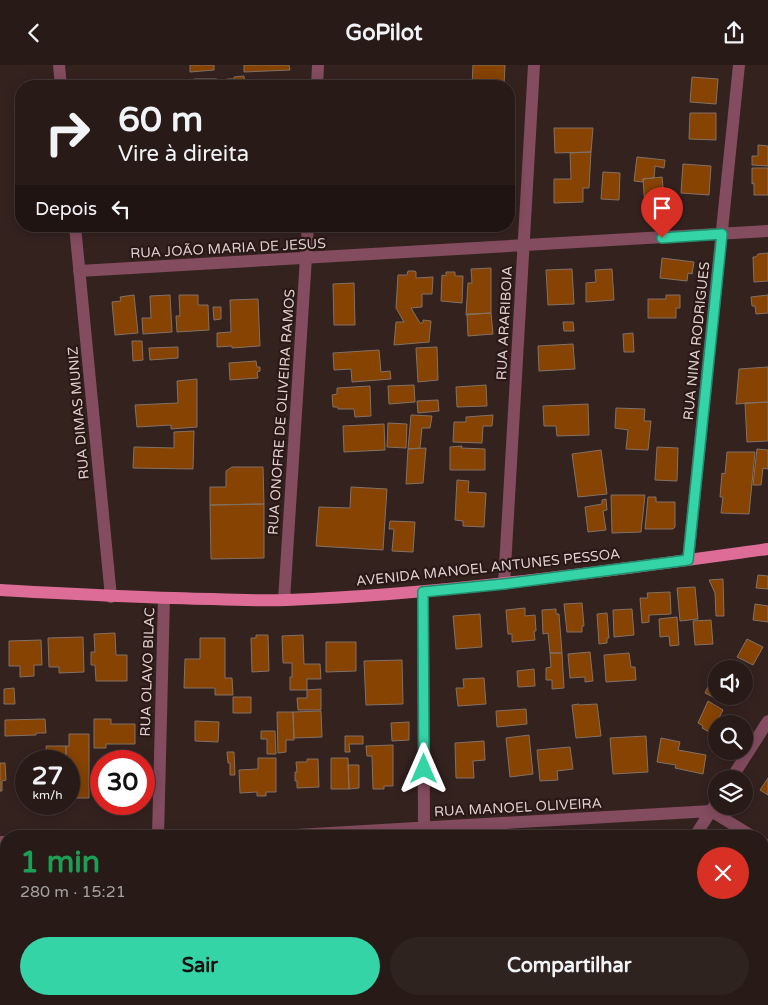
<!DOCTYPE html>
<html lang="pt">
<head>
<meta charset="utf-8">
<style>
  :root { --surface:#271a17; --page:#2f2320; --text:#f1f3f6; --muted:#a4a1a1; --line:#433836; --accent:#35d4a7 }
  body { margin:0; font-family:"Varela Round",sans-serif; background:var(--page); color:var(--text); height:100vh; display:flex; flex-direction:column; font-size:19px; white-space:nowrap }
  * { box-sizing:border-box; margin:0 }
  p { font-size:16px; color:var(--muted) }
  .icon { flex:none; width:28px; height:28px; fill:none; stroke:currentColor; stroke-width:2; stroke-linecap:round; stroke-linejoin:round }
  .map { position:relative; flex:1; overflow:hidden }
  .panel { position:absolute; left:0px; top:765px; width:769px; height:175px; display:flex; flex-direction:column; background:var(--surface); border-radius:20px 20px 0 0; box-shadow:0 2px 12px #0003,0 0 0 1px var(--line) }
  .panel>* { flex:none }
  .hud { position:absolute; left:15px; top:15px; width:500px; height:152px; border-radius:20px; box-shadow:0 2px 12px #0003,0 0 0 1px var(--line); background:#271a17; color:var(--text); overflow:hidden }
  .fabs { position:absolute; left:708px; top:595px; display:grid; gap:10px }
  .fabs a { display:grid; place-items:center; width:45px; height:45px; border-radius:50%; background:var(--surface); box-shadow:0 2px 12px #0003,0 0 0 1px var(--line); font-size:25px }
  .speed { position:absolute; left:15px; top:685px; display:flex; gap:10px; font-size:25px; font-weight:700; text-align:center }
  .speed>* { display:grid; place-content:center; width:65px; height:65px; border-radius:50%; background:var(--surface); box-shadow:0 2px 12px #0003,0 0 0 1px var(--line); line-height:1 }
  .speed small { font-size:12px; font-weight:400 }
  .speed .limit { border:8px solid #d22; background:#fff; color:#111 }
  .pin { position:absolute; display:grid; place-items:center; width:42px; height:42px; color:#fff; margin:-51px -21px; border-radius:50% 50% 50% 0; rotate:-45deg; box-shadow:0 0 5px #0007 }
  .pin .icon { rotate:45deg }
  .me { position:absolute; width:55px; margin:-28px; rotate:0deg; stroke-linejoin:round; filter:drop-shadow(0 0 4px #0008) }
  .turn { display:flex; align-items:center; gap:18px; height:105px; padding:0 20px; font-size:22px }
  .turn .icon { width:65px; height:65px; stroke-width:2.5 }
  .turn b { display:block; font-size:35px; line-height:42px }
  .then { display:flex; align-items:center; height:48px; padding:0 20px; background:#0003; gap:10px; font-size:19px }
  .round { display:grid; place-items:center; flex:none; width:52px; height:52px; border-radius:26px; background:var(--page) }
  .head { display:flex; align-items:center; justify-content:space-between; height:85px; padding:0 20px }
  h1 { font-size:30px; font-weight:700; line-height:38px; color:#1e9e55 }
  .cta { display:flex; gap:10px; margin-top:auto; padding:10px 20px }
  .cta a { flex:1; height:58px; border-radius:30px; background:var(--accent); color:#111; font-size:20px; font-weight:700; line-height:58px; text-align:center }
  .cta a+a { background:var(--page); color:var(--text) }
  header { display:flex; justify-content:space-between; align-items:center; height:65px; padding:0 20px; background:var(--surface); font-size:22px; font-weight:700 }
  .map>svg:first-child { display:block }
  .building { fill:#864302; stroke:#837165 }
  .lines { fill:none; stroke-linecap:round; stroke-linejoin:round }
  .street { stroke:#834c5f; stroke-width:12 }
  .primary { stroke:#dd6d97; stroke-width:12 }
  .route-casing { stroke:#228a6d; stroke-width:12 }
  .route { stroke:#35d4a7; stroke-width:9 }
  .labels { text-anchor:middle; stroke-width:4.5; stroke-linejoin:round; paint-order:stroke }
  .street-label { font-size:14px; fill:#ddd0ce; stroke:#2a1816 }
</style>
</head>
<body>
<header><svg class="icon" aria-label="back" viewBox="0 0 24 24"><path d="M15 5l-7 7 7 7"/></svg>GoPilot<svg class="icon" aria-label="share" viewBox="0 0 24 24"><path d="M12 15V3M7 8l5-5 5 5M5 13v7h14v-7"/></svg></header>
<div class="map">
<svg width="768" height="940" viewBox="0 0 768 940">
  <rect width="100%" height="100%" fill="#34221f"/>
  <path class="building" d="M190,0H214V5L190,7Z
    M244,0H289L290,5L244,7Z
    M473,0H505L504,21H472Z
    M244,11L245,21H227V14H234V12Z
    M692,12L718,14L716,39L690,37Z
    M194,14H217V21H194Z
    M255,16H272V21H255Z
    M690,48H716V75L689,74Z
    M554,63H593L591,87L555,88Z
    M758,80L768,81V101L752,100V91H758Z
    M591,87L589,123H583V137L554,138V114H571L570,88Z
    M637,92L665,95L664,103L655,101L654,113L643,114V117L634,116Z
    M683,99L711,101L709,130L681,128Z
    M752,103H768V130H754V118L752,119Z
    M603,107L620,108L619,135L601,134Z
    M662,112L664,132L654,133L655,142H645L643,114Z
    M768,188V216L754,217L753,192H756L758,189Z
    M662,193L694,197L692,209L688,208L687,216L660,213Z
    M491,203V248L466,250L468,218H472L471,204Z
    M572,204L574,239L548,240L546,205Z
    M612,204L614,235L586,237V218L596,217L595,205Z
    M408,206H415L416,207V213L433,212L432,229H422V242L411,243L420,258H423V255L431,256L429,277L394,280L396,257H404L396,243L398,210H407Z
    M446,207H455V211H463L462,238L441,236L442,210L446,211Z
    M354,218L355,260H334L333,219Z
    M134,230L138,268L115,270L112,237L121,236L120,232Z
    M170,230L172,267L143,269L142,253H151L150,231Z
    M179,230H198V240H208L209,265L177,267L176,251H180Z
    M666,230H680V243H676V253H648V234H666Z
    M768,230V248L756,249L755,241H752L751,232Z
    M258,234L260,281L232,283V281L217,282V268L231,267L230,235Z
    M213,242H221V254L214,255Z
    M491,248L493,269L468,271L467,249Z
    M563,257H573L574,266H564Z
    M633,268L634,287H624L623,269Z
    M132,276H142L143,295L133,296Z
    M573,279L575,304L539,306L538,281Z
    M178,282V293L150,295L149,283Z
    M437,282L438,315L418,317L416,283Z
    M379,285L381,307L390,306L391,314L352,317L351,304L334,305L333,288Z
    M256,296L257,302H260V306L257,307L258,313L230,315L229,298Z
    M768,302V337L736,339L739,304Z
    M197,314V362L171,364V360L137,362L135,340L178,338L177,316Z
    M414,320L415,337L389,339L388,321Z
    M486,320L487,341L457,342L456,322Z
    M370,321L371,351L355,352L354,344H338V342H333L332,330L337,329V323Z
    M438,335L439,346L418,348L417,336Z
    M768,337V376L747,377L745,338Z
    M588,339L589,370L557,371L556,361H544L543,341Z
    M616,343L645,344L644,356H651L648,385L626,384L628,365L615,363Z
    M411,350L432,351L430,363H422L420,383L408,384Z
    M493,350L492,361H483L482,378L453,377L454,357H466V352Z
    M388,358L407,359L406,383L387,382Z
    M384,359L385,385L344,387L343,361Z
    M194,366L193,404L133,403L134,382L174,383V367Z
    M462,381L461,383L485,384V405H450V382Z
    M657,382L678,383L677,416L655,415Z
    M426,383L423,418L406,419L408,384Z
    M757,384L768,385V404L763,403L761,420H753Z
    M601,385L607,429L578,432L572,389Z
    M727,387H755L749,449L721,448L723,432H720L722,408L725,409Z
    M232,402H263L264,439L210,440V422H226V406Z
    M457,415L469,416L468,427L486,428L484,462L463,461V456L455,455Z
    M351,422L387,424L383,485L316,481L319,442L350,443Z
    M611,430H645L641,467L612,468Z
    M648,432H656V437H675V462L673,464H645Z
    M606,434L607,445L603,446L606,465L588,467L585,442L602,439V435Z
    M264,439V493L211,494L210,440Z
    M390,456L415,457L413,487L392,486L394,464H389Z
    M758,510L768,511V524L756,523Z
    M723,514L724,551H716L715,528L709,515Z
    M695,522L698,554L680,556L677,523Z
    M670,527L671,549L649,550V557L642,558L640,533H648L647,528Z
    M582,538L584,561H582V567H567L564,539Z
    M755,539L768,541V557L753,555Z
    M525,543V551L535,550L536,566H534L535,575L512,577V569H508L506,545Z
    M556,544V549H559L562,588H550L548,568L543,569L542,545Z
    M632,544L634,570L614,572L613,545Z
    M607,548L609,573H607V578L599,579L597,549Z
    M480,549L482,582L456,584L453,551Z
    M677,552L679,580L670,581L669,571L660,572L659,554Z
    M711,555L713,579L695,580L693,556Z
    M115,568L116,590H127V616H96L95,600H91V587H95L94,569Z
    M256,570H268L269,606L252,607L251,573H256Z
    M303,570L304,599H320L321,614H307V625H290V612H292V598H283L282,571Z
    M83,572L84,607L59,608V602H49L48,573Z
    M200,573H225V613H232L233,630H215V623H184L185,594H200Z
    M747,574L763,582L753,600L737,592Z
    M41,575L42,600H34V611L20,612V601H9V576Z
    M326,577H356V606L326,607Z
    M590,587L593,616L585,617V612L570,613L568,589Z
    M550,588H562L564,623L552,624V615H546V603L551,602Z
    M629,588L631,602H635L636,615L606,617L604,590Z
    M402,595L403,639L366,640L364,596Z
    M534,604L535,621L518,622L517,606Z
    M716,605V631H740L735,640L718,632L717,634L705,628Z
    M484,613L486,639L458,641L456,623H464L463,614Z
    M14,623L15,639H4V624Z
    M321,624V645H298L297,633H307V625Z
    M233,632H251V648H233Z
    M708,636L723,645L711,668L702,663L703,661L698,658Z
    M579,639V640L597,639L601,671L576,673L572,640Z
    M526,644L527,659L497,662L496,646Z
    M321,646L322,672L294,673L293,647Z
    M277,647H293L294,675H286V687L278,688Z
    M45,654L46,668H36V670L5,671V655Z
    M94,654H111V659H135V679H106V683H94Z
    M195,656L219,657L218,677L195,676Z
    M409,657V675L392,676L391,658Z
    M261,666H275L276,689H267V674H261Z
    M69,669H89V733H69V696H66V681H69Z
    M529,670L533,709L510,712L506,673Z
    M345,671H363V679H349L350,687H345Z
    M646,671L648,707L613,709L610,673Z
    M661,673L680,677L678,685L706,690L703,709L675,703L676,700L657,697Z
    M484,676L485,695L473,696L474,713H456L455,678Z
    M393,680V721H384V724H373L372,691H367L366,681Z
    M46,681H66V693H47Z
    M570,682L573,704L557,706L558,715L540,716L537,685Z
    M227,687H234L235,710H230V698H228Z
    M258,693H276V727H266V731H257V727L240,728L239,705L258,704Z
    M331,693H348L349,724H331Z
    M307,694H318L319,722L297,723V716H295V707H297L296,697H307Z
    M0,698H5L6,715L2,716V726H0Z
    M348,700H359V723L349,724Z
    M768,713V730L760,725Z
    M768,820V836L762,832V829Z
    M9,934H39L40,936L29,940H11Z
    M54,934H83L85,940H49L47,936Z
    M135,934H165L167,940H137Z
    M282,934H296L300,937L298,940H283L279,938Z
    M364,934H383L392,940H360Z"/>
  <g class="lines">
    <path class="street" d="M59,0L61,21
      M317,21L318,0
      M75,161L111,532
      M79,206L768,166
      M688,495L739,0
      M504,519L534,0
      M284,535L308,161
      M731,714L768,656
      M420,769L424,763L423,527
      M158,771L164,533
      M279,771L711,746L752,771
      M695,771L716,738
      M0,777H6
      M762,778L768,781
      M213,934L215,940
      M314,940L318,934
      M588,940L592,934"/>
    <path class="primary" d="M0,525C71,529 142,533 213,534C237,535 262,536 287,535C448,529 608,506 768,484"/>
  </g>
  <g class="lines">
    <defs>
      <path id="route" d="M424,704L423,527L504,519L688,495L722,169L662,173"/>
    </defs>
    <use href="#route" class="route-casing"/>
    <use href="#route" class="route"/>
  </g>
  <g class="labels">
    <g class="street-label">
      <text transform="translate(228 183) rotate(-3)" y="5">RUA JOÃO MARIA DE JESUS</text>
      <text transform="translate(504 258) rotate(-87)" y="5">RUA ARARIBOIA</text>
      <text transform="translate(696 276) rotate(-84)" y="5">RUA NINA RODRIGUES</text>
      <text transform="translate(281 347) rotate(-86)" y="5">RUA ONOFRE DE OLIVEIRA RAMOS</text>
      <text transform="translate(78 348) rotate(-95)" y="5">RUA DIMAS MUNIZ</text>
      <text transform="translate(488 502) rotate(-6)" y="5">AVENIDA MANOEL ANTUNES PESSOA</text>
      <text transform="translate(147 607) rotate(-88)" y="5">RUA OLAVO BILAC</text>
      <text transform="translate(518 742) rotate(-3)" y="5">RUA MANOEL OLIVEIRA</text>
    </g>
  </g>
</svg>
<div class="fabs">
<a><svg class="icon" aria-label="sound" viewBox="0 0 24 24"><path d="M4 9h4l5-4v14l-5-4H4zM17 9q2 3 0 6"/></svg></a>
<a><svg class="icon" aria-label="search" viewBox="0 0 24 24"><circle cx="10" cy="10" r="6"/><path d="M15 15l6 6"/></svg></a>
<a><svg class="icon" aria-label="layers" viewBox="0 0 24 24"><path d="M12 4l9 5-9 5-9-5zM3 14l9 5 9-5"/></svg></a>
</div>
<div class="speed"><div>27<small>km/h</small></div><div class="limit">30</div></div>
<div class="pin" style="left:662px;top:173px;background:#d93025"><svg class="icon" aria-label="arrive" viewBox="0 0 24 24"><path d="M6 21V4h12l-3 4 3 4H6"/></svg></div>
<svg class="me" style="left:424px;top:704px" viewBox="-20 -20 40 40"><path d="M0-17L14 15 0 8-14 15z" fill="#35d4a7" stroke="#fff" stroke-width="4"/></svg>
<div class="hud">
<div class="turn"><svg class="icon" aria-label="right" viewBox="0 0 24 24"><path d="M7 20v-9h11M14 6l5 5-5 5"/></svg><div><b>60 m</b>Vire à direita</div></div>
<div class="then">Depois<svg class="icon" aria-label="left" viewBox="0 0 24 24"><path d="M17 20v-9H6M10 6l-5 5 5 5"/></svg></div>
</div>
<section class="panel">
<div class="head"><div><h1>1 min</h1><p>280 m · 15:21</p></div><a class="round" style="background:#d93025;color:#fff"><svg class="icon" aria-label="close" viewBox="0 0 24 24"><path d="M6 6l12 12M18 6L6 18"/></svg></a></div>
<div class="cta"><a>Sair</a><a>Compartilhar</a></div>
</section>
</div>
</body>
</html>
